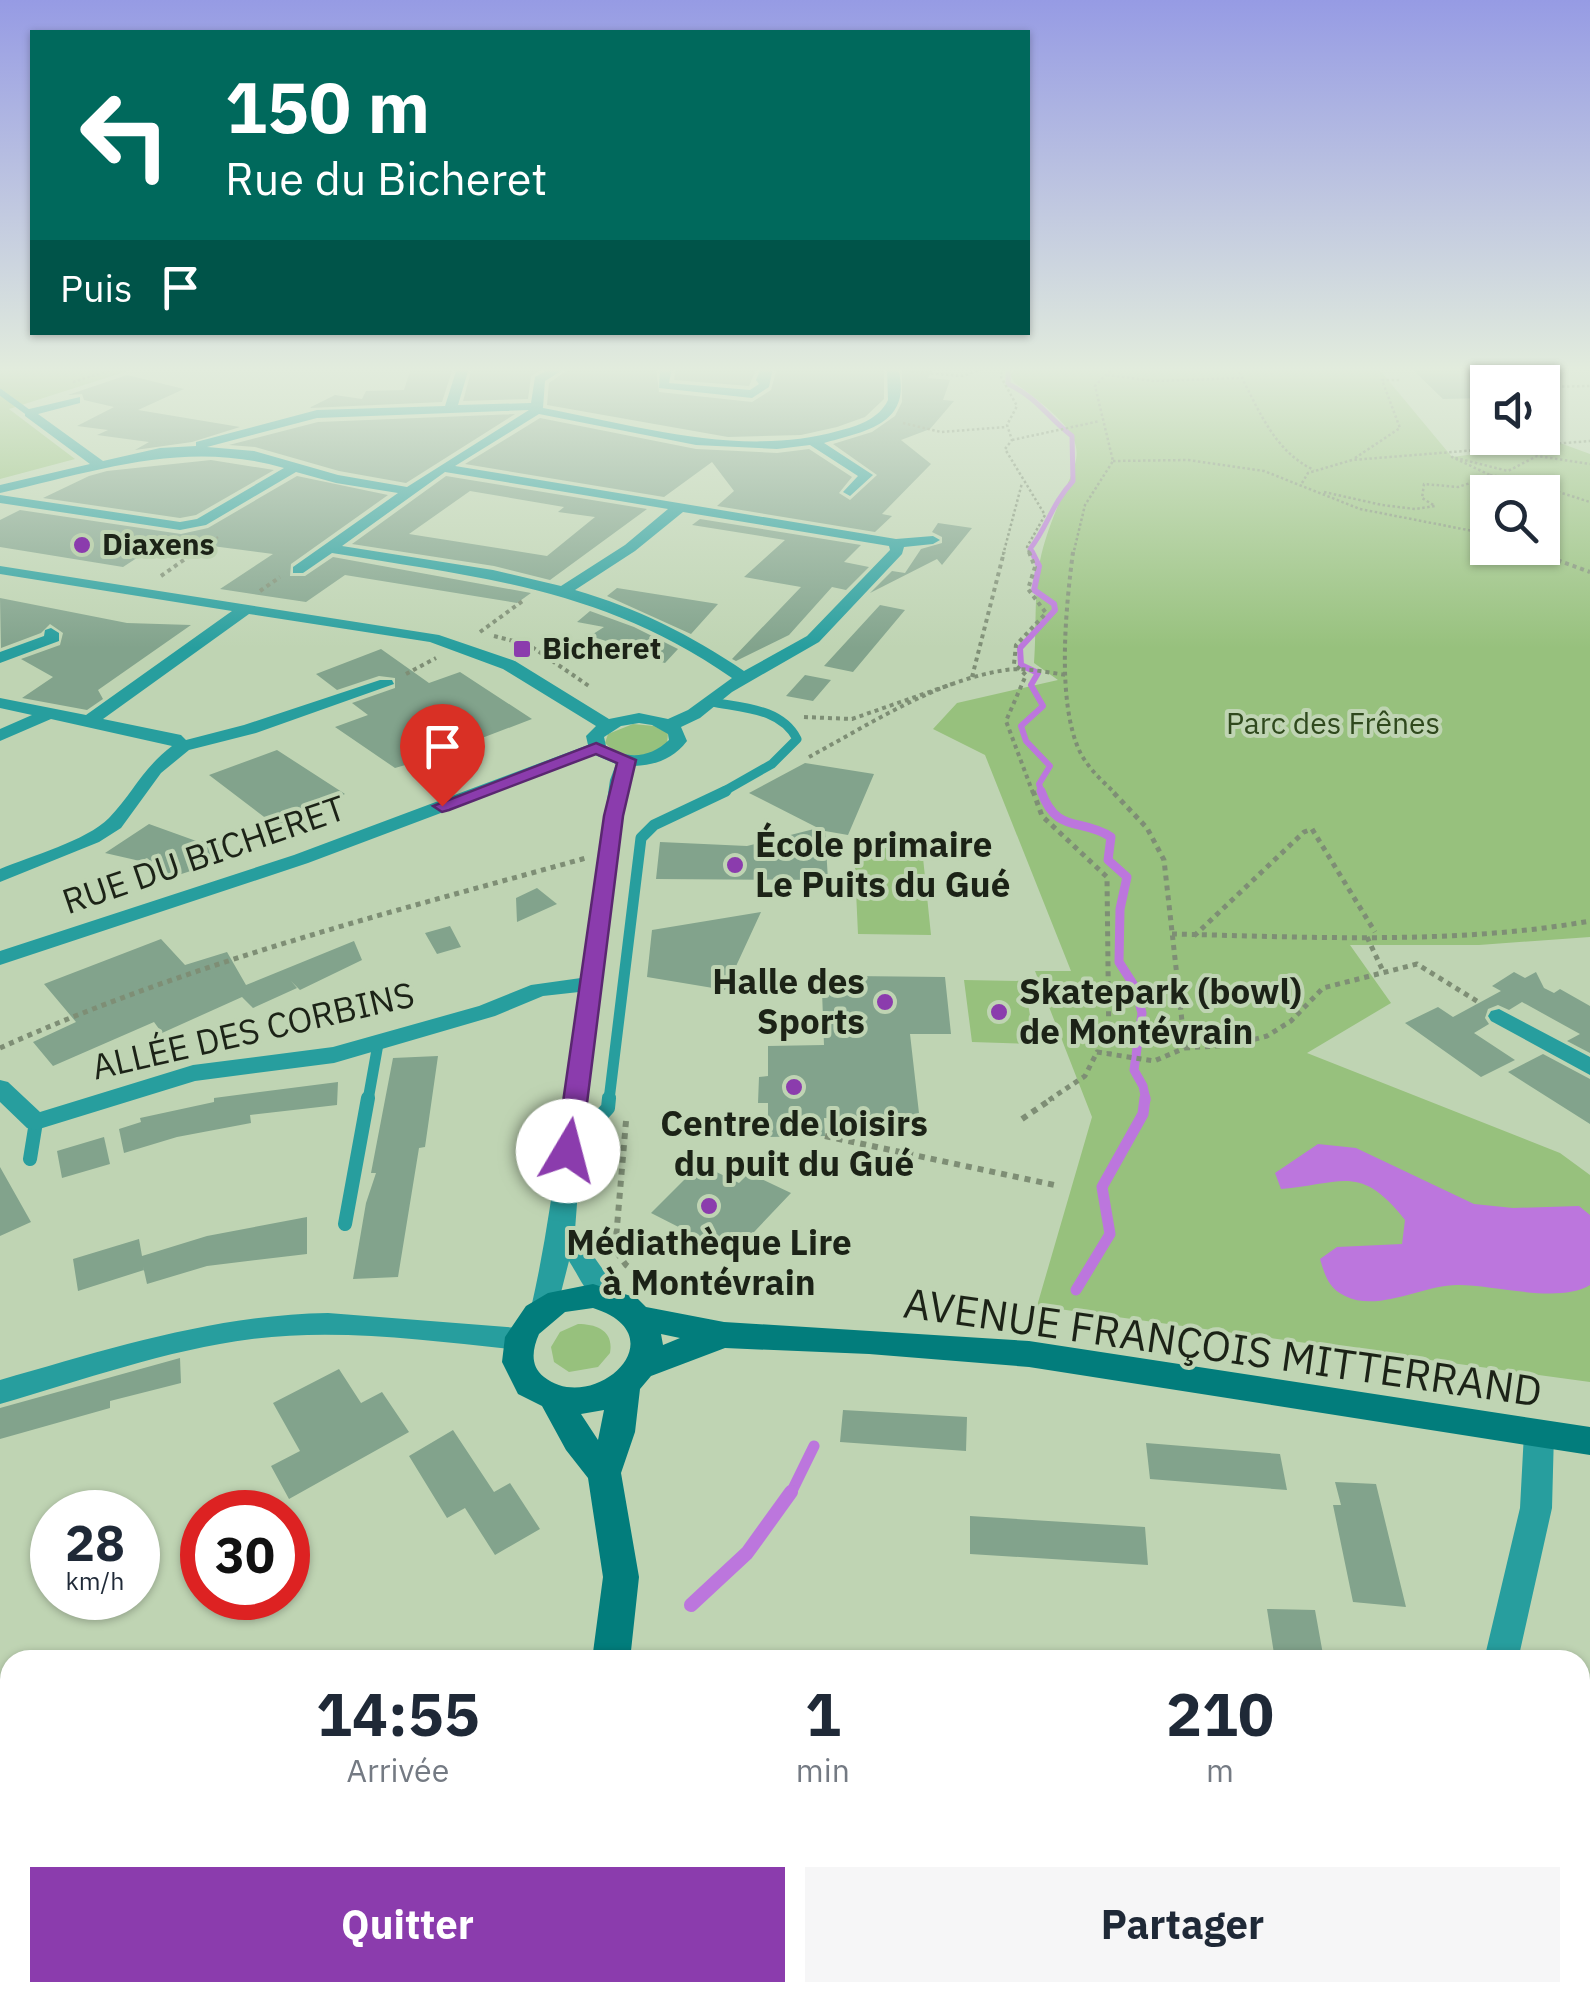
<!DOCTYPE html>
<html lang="fr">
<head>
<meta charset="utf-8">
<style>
  :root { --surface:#fff; --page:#f6f6f7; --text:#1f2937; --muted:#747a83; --accent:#8b3cad }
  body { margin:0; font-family:"IBM Plex Sans",sans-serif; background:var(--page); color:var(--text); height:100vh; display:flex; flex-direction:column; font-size:38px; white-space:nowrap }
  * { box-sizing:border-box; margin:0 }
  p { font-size:32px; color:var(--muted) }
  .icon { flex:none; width:55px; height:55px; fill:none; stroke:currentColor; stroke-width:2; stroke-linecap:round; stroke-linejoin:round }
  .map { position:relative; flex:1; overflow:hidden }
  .sheet { position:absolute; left:0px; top:1650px; width:1590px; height:352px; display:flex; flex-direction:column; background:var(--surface); border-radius:30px 30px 0 0; box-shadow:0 2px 8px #0004 }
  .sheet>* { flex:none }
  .banner { position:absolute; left:30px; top:30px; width:1000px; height:305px; border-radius:0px; box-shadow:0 2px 8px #0004; background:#00695c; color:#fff; overflow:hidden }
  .controls { position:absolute; left:1470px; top:365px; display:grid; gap:20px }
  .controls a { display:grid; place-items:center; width:90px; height:90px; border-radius:0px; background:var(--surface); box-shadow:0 2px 8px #0004; font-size:50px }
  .speed { position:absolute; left:30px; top:1490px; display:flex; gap:20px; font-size:50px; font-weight:700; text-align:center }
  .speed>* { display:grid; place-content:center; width:130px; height:130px; border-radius:50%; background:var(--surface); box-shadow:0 2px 8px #0004; line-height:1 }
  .speed small { font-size:25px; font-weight:400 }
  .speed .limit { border:15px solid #d22; background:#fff; color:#111 }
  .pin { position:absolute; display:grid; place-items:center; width:85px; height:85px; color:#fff; margin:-102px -42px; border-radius:50% 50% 50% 0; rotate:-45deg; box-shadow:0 0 10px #0007 }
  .pin .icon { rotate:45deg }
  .me { position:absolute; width:110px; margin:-55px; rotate:8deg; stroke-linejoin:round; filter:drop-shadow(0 0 8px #0008) }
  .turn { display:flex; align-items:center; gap:35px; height:210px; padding:0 30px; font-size:45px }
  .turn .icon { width:130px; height:130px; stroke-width:2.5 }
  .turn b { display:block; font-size:70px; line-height:85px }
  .then { display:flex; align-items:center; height:95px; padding:0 30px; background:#0003; gap:20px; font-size:38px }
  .eta { display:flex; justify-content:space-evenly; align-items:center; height:170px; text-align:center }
  .eta b { font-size:60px; font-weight:800; line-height:70px }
  .action { display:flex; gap:20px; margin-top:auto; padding:20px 30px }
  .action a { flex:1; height:115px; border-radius:0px; background:var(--accent); color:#fff; font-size:40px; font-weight:800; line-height:115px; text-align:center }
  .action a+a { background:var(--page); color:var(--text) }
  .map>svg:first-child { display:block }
  .green { fill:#97c17d; fill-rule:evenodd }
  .water { fill:#bc76dd }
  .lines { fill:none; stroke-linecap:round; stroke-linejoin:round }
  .stream-far4 { stroke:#bc76dd; stroke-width:5 }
  .stream-far3 { stroke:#bc76dd; stroke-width:6 }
  .stream-far2 { stroke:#bc76dd; stroke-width:9 }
  .stream-far1 { stroke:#bc76dd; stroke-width:11 }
  .stream { stroke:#bc76dd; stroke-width:14 }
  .building { fill:#82a38c; fill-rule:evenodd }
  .path-far3 { stroke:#7e8e75; stroke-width:2.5; stroke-dasharray:2.5 2.5; stroke-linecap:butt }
  .path-far2 { stroke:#7e8e75; stroke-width:4; stroke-dasharray:4 4; stroke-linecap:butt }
  .path-far1 { stroke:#7e8e75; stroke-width:5; stroke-dasharray:5 5; stroke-linecap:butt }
  .path { stroke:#7e8e75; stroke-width:6; stroke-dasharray:6 6; stroke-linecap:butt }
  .service-far3 { stroke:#279e9e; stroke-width:6 }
  .service-far2 { stroke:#279e9e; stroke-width:9 }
  .service-far1 { stroke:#279e9e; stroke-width:11 }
  .service { stroke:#279e9e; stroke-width:14 }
  .minor { fill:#279e9e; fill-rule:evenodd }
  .secondary { fill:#027d7c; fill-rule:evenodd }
  .route { fill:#8b3cad; stroke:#5a2770; stroke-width:2.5 }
  .poi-dot { fill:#8b3cad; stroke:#bfd4b3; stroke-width:4 }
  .labels { text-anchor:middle; stroke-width:8; stroke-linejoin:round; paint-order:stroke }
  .far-poi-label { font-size:30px; font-weight:bold; fill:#1c2317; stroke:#bfd4b3; text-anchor:start }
  .far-park-label { font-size:30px; fill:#2f491d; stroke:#bfd4b3 }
  .poi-label { font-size:35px; font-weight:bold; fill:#1c2317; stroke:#bfd4b3; text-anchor:start }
  .street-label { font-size:35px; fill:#1c2317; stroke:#bfd4b3 }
  .near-street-label { font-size:42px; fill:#1c2317; stroke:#bfd4b3 }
</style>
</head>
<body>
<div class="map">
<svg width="1590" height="2001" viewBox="0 0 1590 2001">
  <rect width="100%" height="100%" fill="#bfd4b3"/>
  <path class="green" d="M0,368H137L9,409L75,459L0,479Z
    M1016,368H1378L1452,457L1560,443L1590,454V937L1479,945H1350L1391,1003L1307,1053L1560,1153L1590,1175V1382L1037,1306L1092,1117L1035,971H1071L985,755L933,729L957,703L1058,680L1034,663C1037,627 1033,583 1043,548C1070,452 1115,456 1014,382L1010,375ZM1488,492H1542V548H1488Z
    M633,724L654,726L668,733L667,744C649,759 621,760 605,743L608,734Z
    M854,848H922L931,935L858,934Z
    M964,980L1024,981L1035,1044L972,1042Z
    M578,1324C597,1324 614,1331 610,1353L598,1367L569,1372L554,1362L551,1347L560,1332Z
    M10,1979V1992L333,1993L323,2001H0V1983Z"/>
  <path class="water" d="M1318,1144L1356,1148L1474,1204L1513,1208L1579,1206L1590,1215V1285C1559,1304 1495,1285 1459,1285C1424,1284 1379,1313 1345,1296C1328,1288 1325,1275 1320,1259L1337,1247L1402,1244L1405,1220C1360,1163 1343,1184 1281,1189L1275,1173Z"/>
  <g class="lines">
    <path class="stream-far4" d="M1008,368V384C1038,398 1047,417 1072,436L1073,481C1051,505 1048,526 1030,549L1033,555"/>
    <path class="stream-far3" d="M1032,552L1039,566L1034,590L1054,604L1055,610L1020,648L1021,665L1038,673L1031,685L1043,706L1021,726L1026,741L1050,766L1039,784L1042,793"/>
    <path class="stream-far2" d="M1041,791C1057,835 1080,817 1111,837L1108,860L1127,877L1120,909L1119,962L1135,987L1142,1013L1134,1070L1143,1086L1146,1100"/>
    <path class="stream-far1" d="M1076,1290L1110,1234L1102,1187L1143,1114L1145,1098
      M790,1495L814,1446"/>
    <path class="stream" d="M691,1605L747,1553L791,1492
      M121,2001L133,1992"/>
  </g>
  <path class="building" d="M411,368H453L442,402L309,408L335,395L362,399L366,391L404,390Z
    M472,368H543L531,376L528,399L463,401Z
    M570,368H656L659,392L752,402L771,390L777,368H884V399L865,417L837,427L801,435L728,437L547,405L549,383Z
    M676,368H757L749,386L674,380Z
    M902,368H934L928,378L950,380L943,400L954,401L930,429L901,440L931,464L882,514L892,516L875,532L717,506L734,491L712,462L664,497L465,464L540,418L696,449L777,453L809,449L852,477L839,493L850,500L877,475L833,444L872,432L895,416L902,402Z
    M1411,368H1468L1488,385V398L1443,399Z
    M127,375L184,389L138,410L240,427L192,442L135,450L149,442L97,435L108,430L77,426L114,407L84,400L82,394L68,395Z
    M515,414L406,483L339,471L255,447L229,445L318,422Z
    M211,460L274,470L196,515L180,518L43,498L89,476L107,471Z
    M297,476L388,495L291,564L290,576H305L333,557L531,593L517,603L345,575L306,602L220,589L273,554L197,544L177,557L146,552L123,567L0,547V520L20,510L181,534L208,528Z
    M446,476L647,509L550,580L494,566L352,544ZM470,491L564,507L558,512L595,517L547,556L409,534Z
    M700,519L861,545L844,562L869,567L846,590L832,587L789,635L736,661L732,659L801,587L744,577L785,540L692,525Z
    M938,523L972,528L942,565L937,559L870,593L892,571L905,573L921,549L942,543V537L932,532Z
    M617,588L718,604L691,634L607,596Z
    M0,598L127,623L191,625L98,690L103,699L87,710L22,698L53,677L21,659L60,645L63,633L50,624L41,633L1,648Z
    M880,605L905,610L853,672L824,666Z
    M590,611L634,627L678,649L665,663L630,653L635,650L590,636L604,627L577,622Z
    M381,649L429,683L460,672L532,719L461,746L464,748L395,768L335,727L368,715L352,703L395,688V678L379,676L337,690L316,674Z
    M805,675L831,680L813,701L786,696Z
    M277,750L345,794L276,826L209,775Z
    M805,763L874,774L848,835L825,831L828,880L656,879L660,842L747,846L818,828L749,793Z
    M149,824L199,842L213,837L237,856L169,878L147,858L140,861L105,853Z
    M537,888L557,904L517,922L516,898Z
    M761,912L725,990L647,977L652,930Z
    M450,926L461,947L437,954L425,933Z
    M161,939L185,965L227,952L246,985L354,941L362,960L300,990L291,981L297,988L253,1008L242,997L162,1033L154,1022L53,1066L33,1042L76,1022L44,984Z
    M1514,972L1525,978L1536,972L1544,988L1554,993L1560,989L1590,1006V1053L1567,1041L1580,1034L1522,1002L1509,1010L1498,1005L1488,1009L1485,1018L1489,1024L1474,1033L1515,1060L1481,1077L1405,1023L1438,1007L1453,1017L1501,991L1492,986Z
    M851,976L945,977L951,1034H910L920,1122L824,1118L825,1136L768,1137V1103H758L759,1077L768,1076V1046L824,1045L822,991L852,990Z
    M1543,1054L1590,1079V1124L1508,1072Z
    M438,1056L425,1147L419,1148L398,1277L353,1279L366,1203L376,1173H371L393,1058Z
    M338,1082L337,1105L250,1115L251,1123L177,1137L124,1153L119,1129L141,1122L140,1118L214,1102V1098Z
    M104,1137L110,1164L62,1178L57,1151Z
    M700,1164L739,1183L749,1173L791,1193L737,1250L722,1242L718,1247L651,1213Z
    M0,1167L31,1222L0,1236Z
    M307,1217V1254L207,1266L147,1284L143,1266L144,1270L78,1291L73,1259L139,1239L142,1256L207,1236Z
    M180,1358L181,1383L110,1401V1408L0,1439V1408Z
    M339,1369L361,1403L382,1392L409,1432L289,1499L271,1466L300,1451L273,1403Z
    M843,1410L967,1417L966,1451L840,1442Z
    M453,1430L494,1492L510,1483L540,1529L495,1555L465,1508L447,1518L409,1456Z
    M1146,1443L1280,1454L1287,1490L1150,1479Z
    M1335,1482L1376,1484L1406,1607L1353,1602L1333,1505H1341Z
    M970,1516L1145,1527L1148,1565L970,1554Z
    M1267,1609L1315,1610L1324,1660H1275Z"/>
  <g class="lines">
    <path class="path-far3" d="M1005,368L1000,375L1017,406L1007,425L1012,440L1005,449L1045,515L1027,547L1030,555
      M1237,368C1257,406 1273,451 1314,470
      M911,372L963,376L984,368
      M1107,375L1154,381L1243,378
      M73,382L118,368
      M1508,382L1498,375L1512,369H1590
      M1542,387L1590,386
      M903,423L941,432L1006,427
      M1012,440L1100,421
      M1355,458L1400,428L1382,380H1400
      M1113,461L1188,460L1264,471L1360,509L1488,534
      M1490,475L1521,480L1590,502
      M1302,483L1308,473L1352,460L1590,441
      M1324,492L1382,505L1415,509L1435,506L1422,498L1424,484L1458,487L1492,476L1452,457L1508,471L1537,456L1590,464
      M1522,548L1542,555
      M192,555L218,537
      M1003,555L1022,483
      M1073,555L1085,505L1113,461L1095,386L1113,368"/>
    <path class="path-far2" d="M1029,552L1035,567L1028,589L1046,613L1016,645L1014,664L1026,675L1006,721L1033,793
      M1073,552C1066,606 1056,702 1080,752C1088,768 1102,781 1115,793
      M1535,552L1590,572
      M161,576L195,552
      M260,591L280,577
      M480,632L524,600
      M494,636L529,645L589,686
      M406,674L436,658
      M972,677L1004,552
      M804,717L852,719L952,684
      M809,757C870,724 937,680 1006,670C1027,667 1048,673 1068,675"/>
    <path class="path-far1" d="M1033,791L1042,816L1107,877L1109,1053
      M1172,934C1307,937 1457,945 1590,921
      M1194,936L1304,832L1312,829L1375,932
      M1367,937L1383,971
      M0,1048C188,963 388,913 586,858
      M1185,1048L1233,1045L1267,1036L1291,1021L1323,988L1417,964L1480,1003
      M1049,1100L1085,1076L1097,1052L1154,1061L1185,1048L1164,860L1147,828L1112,791"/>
    <path class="path" d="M1022,1119L1053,1098
      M626,1121L615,1250L626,1265L667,1295
      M825,1136L1059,1186"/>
    <path class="service-far3" d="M0,392L29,413"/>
    <path class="service-far2" d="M712,702C743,708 781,708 797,739L772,764L721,793"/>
    <path class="service-far1" d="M368,1100L378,1044
      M609,1100L641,838L654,825L726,791"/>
    <path class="service" d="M575,1144L608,1108L609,1098
      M30,1159L36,1122
      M345,1224L368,1098"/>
    <path class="minor" d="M457,368H469L458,405L531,403L535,377L551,368H566L545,381L543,408C639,426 741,458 838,431C858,426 879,419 888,400L887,369L898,368C913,424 866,431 824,443L873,475L850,496L843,492L858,476L810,445L777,449L696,445L539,414L455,466L896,539L933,536L940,540L933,544L904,547L902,554L819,642L732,692L700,718L681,727L687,741C673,759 656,765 634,766L628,780L581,1151L575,1230L623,1298L619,1306C594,1314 581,1279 569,1261L555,1316L545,1319L535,1316L531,1308C555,1204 563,1097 579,992L543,996L495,1016L334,1063L195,1081L36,1130L27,1128L0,1102V1080L8,1082L40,1112L193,1065L333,1047L479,1006L531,985L581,978L610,780L616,764L595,755L308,863L0,965V951L294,855L588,745L586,736L596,726L503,669L430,642L249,614L103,719L181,735L186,740L244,725L380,680H392L394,684L256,733L189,750L161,773L121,828L99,842L0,882V869C31,856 86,841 109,818C134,792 141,770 172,746L51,719L0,741V729L32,715L0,708V698L86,715L232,611L0,574V566L439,635L515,661L609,719L639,713L668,719L688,710L732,678C602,588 482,578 332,553L303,573H293V567L398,493L336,483L296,472L206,525L180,530L0,503V495L180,522L197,519L284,468C185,439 97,471 0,493V485L90,464L25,416V410L80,397V403L38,414L103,461L160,448L196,446V442L317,410L445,406ZM529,410L407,487L338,475L254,451L207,447L317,418ZM445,472L668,509L625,545L561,586L493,570L342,546ZM683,512L889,546L890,550L807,636L744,671C691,635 637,608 575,590L635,551ZM639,723L652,725L668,734L669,740C650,758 627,760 606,746L604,737L621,726Z
      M660,368H672L669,383L750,390L759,384L756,380L761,368H773L769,387L752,398L659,388Z
      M51,628L59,633V641L0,663V652L44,636L45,630Z
      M1499,1009L1590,1057V1075L1491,1021L1488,1016L1491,1011Z
      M328,1313L519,1328L529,1331L533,1339L529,1347L519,1350C431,1341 341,1328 252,1339C166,1350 83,1380 0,1404V1380C109,1349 214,1315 328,1313Z
      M1539,1420L1550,1424L1554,1433L1552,1508L1518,1660H1484L1520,1508L1524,1433L1528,1424Z
      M1417,1992H1457V2001H1417Z"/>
    <path class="secondary" d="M593,1284L637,1298L646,1307L724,1322L1029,1341L1590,1427V1455L1029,1367L869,1354L725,1348L651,1376L640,1389L635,1432L621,1473L639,1577L630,1660H592L603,1577L588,1478L566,1450L542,1406L518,1394L502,1362L505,1337L526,1306L548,1293ZM593,1308C681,1336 593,1416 544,1377C530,1366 532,1350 539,1334L565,1312ZM661,1334L680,1338L663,1345ZM604,1410L598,1440L581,1414Z
      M347,1992H398L394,2001H344Z"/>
  </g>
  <linearGradient id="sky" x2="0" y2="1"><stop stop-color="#969be4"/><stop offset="0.57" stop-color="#e2ecdd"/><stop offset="1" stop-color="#e2ecdd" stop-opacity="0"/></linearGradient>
  <rect width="1590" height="648" fill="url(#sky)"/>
  <path class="route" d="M596,743L636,760L623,816L581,1151L577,1157H559L556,1151L604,816L617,763L596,754L449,810L442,812L433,806Z"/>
  <g class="poi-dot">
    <circle cx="82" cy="545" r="10"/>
    <rect x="512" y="639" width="20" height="20" rx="5"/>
    <circle cx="735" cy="865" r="10"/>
    <circle cx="885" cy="1002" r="10"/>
    <circle cx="999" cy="1012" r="10"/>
    <circle cx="794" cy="1087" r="10"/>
    <circle cx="709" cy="1206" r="10"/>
  </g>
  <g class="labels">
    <g class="far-poi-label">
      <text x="102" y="555">Diaxens</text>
      <text x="542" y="659">Bicheret</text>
    </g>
    <g class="far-park-label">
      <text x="1333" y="734">Parc des Frênes</text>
    </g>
    <g class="poi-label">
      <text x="755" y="857">École primaire<tspan x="755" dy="40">Le Puits du Gué</tspan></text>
      <text x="865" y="994" text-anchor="end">Halle des<tspan x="865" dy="40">Sports</tspan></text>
      <text x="1019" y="1004">Skatepark (bowl)<tspan x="1019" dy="40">de Montévrain</tspan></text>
      <text x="794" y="1136" text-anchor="middle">Centre de loisirs<tspan x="794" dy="40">du puit du Gué</tspan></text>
      <text x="709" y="1255" text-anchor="middle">Médiathèque Lire<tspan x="709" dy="40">à Montévrain</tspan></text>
    </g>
    <g class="street-label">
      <text transform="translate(204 855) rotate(-19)" y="12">RUE DU BICHERET</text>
      <text transform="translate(253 1031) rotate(-13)" y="12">ALLÉE DES CORBINS</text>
    </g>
    <g class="near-street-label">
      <text transform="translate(1223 1347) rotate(8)" y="15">AVENUE FRANÇOIS MITTERRAND</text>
    </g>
  </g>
</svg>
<div class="controls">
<a><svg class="icon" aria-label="sound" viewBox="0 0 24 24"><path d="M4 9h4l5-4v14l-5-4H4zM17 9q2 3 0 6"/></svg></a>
<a><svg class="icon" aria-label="search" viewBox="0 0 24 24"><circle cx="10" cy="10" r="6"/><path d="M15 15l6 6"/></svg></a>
</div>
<div class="speed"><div>28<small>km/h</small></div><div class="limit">30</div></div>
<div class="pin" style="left:442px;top:806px;background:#d93025"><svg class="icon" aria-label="arrive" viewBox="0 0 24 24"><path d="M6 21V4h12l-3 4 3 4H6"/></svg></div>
<svg class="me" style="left:568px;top:1151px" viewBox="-20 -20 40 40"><circle r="19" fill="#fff"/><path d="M0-13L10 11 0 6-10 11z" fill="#8b3cad"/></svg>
<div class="banner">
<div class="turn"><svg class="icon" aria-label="left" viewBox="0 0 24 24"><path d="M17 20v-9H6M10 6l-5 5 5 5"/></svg><div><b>150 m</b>Rue du Bicheret</div></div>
<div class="then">Puis<svg class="icon" aria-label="arrive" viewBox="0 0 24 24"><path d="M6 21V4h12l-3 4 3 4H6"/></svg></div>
</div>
<section class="sheet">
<div class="eta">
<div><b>14:55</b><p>Arrivée</p></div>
<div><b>1</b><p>min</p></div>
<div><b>210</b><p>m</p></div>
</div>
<div class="action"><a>Quitter</a><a>Partager</a></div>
</section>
</div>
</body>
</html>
